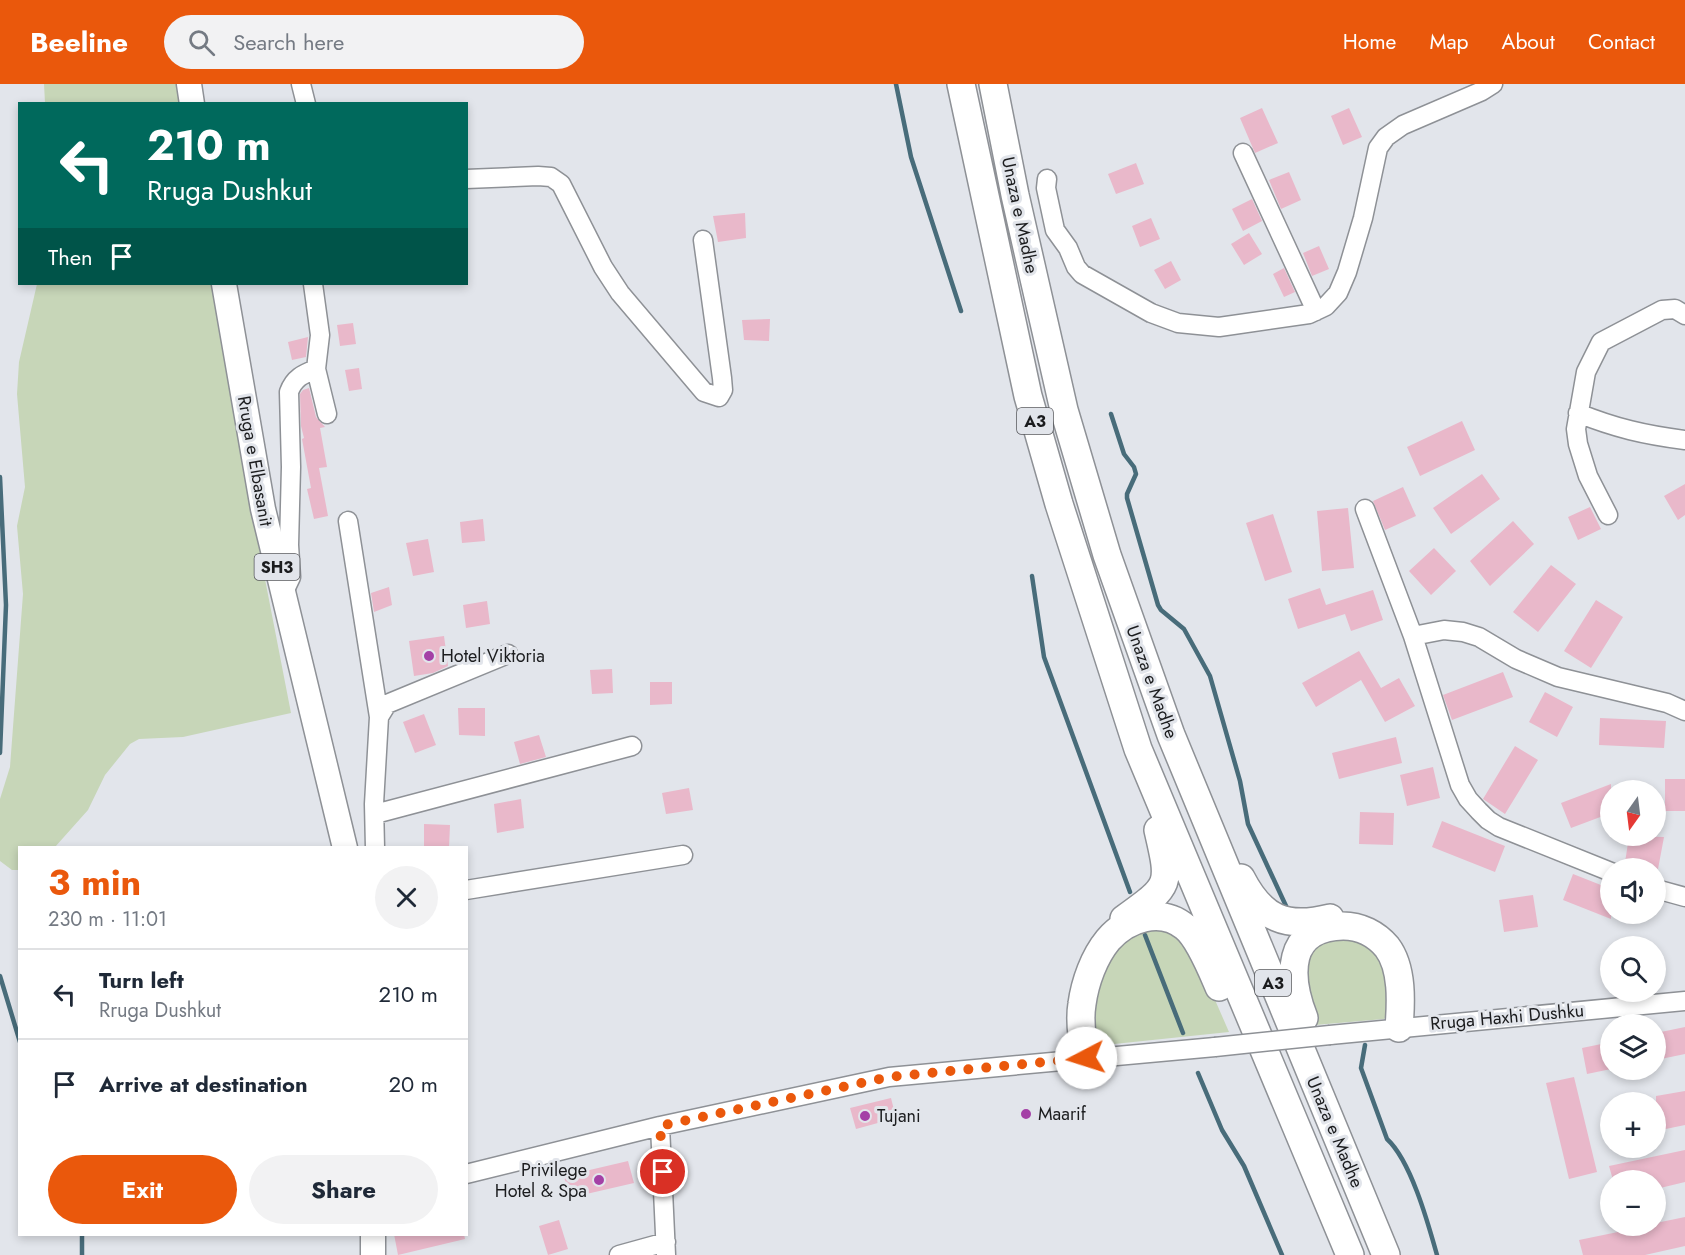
<!DOCTYPE html>
<html lang="en">
<head>
<meta charset="utf-8">
<style>
  :root { --surface:#fff; --page:#f2f2f3; --text:#1f2937; --muted:#747a83; --line:#e0e1e3; --accent:#ea580c }
  body { margin:0; font-family:Jost,sans-serif; background:var(--page); color:var(--text); height:100vh; display:flex; flex-direction:column; font-size:22px; white-space:nowrap }
  * { box-sizing:border-box; margin:0 }
  p { font-size:20px; color:var(--muted) }
  .icon { flex:none; width:33px; height:33px; fill:none; stroke:currentColor; stroke-width:2; stroke-linecap:round; stroke-linejoin:round }
  .map { position:relative; flex:1; overflow:hidden }
  .drawer { position:absolute; left:18px; top:762px; width:450px; height:390px; display:flex; flex-direction:column; background:var(--surface); border-radius:0px; box-shadow:0 3px 9px #0003 }
  .drawer>* { flex:none }
  .top-card { position:absolute; left:18px; top:18px; width:450px; height:183px; border-radius:0px; box-shadow:0 3px 9px #0003; background:#00695c; color:#fff; overflow:hidden }
  .needle { width:39px; rotate:194deg }
  .tools { position:absolute; left:1600px; top:696px; display:grid; gap:12px }
  .tools a { display:grid; place-items:center; width:66px; height:66px; border-radius:50%; background:var(--surface); box-shadow:0 3px 9px #0003; font-size:30px }
  .pin { position:absolute; display:grid; place-items:center; width:51px; height:51px; color:#fff; margin:-26px; border:3px solid #fff; border-radius:50%; box-shadow:0 2px 6px #0007 }
  .me { position:absolute; width:66px; margin:-33px; rotate:265deg; stroke-linejoin:round; filter:drop-shadow(0 0 4px #0008) }
  .turn { display:flex; align-items:center; gap:21px; height:126px; padding:0 30px; font-size:27px }
  .turn .icon { width:78px; height:78px; stroke-width:2.5 }
  .turn b { display:block; font-size:42px; line-height:51px }
  .then { display:flex; align-items:center; height:57px; padding:0 30px; background:#0003; gap:12px; font-size:22px }
  .round { display:grid; place-items:center; flex:none; width:63px; height:63px; border-radius:32px; background:var(--page) }
  .headline { display:flex; align-items:center; justify-content:space-between; height:102px; padding:0 30px }
  h1 { font-size:36px; font-weight:700; line-height:45px; color:var(--accent) }
  .cta { display:flex; gap:12px; margin-top:auto; padding:12px 30px }
  .cta a { flex:1; height:69px; border-radius:36px; background:var(--accent); color:#fff; font-size:24px; font-weight:700; line-height:69px; text-align:center }
  .cta a+a { background:var(--page); color:var(--text) }
  ul { padding:0; list-style:none }
  li { display:flex; align-items:center; gap:18px; height:90px; padding:0 30px; border-top:2px solid var(--line) }
  li div { flex:1 }
  li b { display:block; font-size:22px }
  li em { font-style:normal }
  header { display:flex; align-items:center; gap:36px; box-sizing:border-box; height:84px; padding:0 30px; background:var(--accent); color:#fff }
  header strong { font-size:28px }
  nav { display:flex; gap:33px; margin-inline-start:auto; font-size:21px }
  .search { width:420px; height:54px; background:var(--page); display:flex; align-items:center; gap:15px; box-sizing:border-box; padding:0 21px; border-radius:33px; color:var(--muted); font-size:22px }
  .map>svg:first-child { display:block }
  .green { fill:#c7d6b8 }
  .lines { fill:none; stroke-linecap:round; stroke-linejoin:round }
  .stream { stroke:#486c7a; stroke-width:4.5 }
  .building { fill:#e9b8ca }
  .minor-casing { stroke:#8e9196; stroke-width:21 }
  .major-casing { stroke:#8e9196; stroke-width:27 }
  .highway-casing { stroke:#8e9196; stroke-width:30 }
  .minor { stroke:#fff; stroke-width:18 }
  .major { stroke:#fff; stroke-width:24 }
  .highway { stroke:#fff; stroke-width:27 }
  .minor-bridge-casing { stroke:#8e9196; stroke-width:21; stroke-linecap:butt }
  .minor-bridge { stroke:#fff; stroke-width:18 }
  .route { stroke:#ea580c; stroke-width:10; stroke-dasharray:0 18 }
  .poi-dot { fill:#a440a6; stroke:#e2e5eb; stroke-width:2 }
  .labels { text-anchor:middle; stroke-width:6; stroke-linejoin:round; paint-order:stroke }
  .shield { fill:#e2e5eb; stroke:#57585c; stroke-width:1.5 }
  .shield-label { font-size:16px; font-weight:bold; fill:#1b1c1e }
  .street-label { font-size:18px; fill:#1b1c1e; stroke:#e2e5eb }
  .poi-label { font-size:18px; fill:#1b1c1e; stroke:#e2e5eb; text-anchor:start }
</style>
</head>
<body>
<header>
<strong>Beeline</strong>
<div class="search"><svg class="icon" aria-label="search" viewBox="0 0 24 24"><circle cx="10" cy="10" r="6"/><path d="M15 15l6 6"/></svg>Search here</div>
<nav><a>Home</a><a>Map</a><a>About</a><a>Contact</a></nav>
</header>
<div class="map">
<svg width="1685" height="1171" viewBox="0 0 1685 1171">
  <rect width="100%" height="100%" fill="#e2e5eb"/>
  <path class="green" d="M44,0H181L185,19H45Z
    M37,200H219L251,423L291,629L183,653L139,655L130,660L105,691L88,726L55,763L20,764L19,786H12L0,777V715L10,683L23,510L17,442L25,403L17,310L19,278Z
    M1154,838L1192,863L1229,948L1095,962L1086,938L1108,866Z
    M1340,847L1382,866L1389,927L1384,935L1315,941L1302,908L1309,860Z"/>
  <g class="lines">
    <path class="stream" d="M896,0L911,73L961,227
      M1111,330L1124,370L1134,383L1136,390L1127,410V414L1158,521L1161,526L1184,545L1210,592L1240,697L1248,740L1286,822
      M0,393L6,521L0,669
      M1032,492L1044,573L1130,808
      M1145,851L1183,949
      M0,892L20,958
      M1365,961L1361,984L1387,1055C1411,1077 1428,1139 1437,1171
      M1198,989L1222,1046L1244,1082L1282,1171
      M82,1171V1150"/>
  </g>
  <path class="building" d="M1262,24L1278,59L1255,69L1240,34Z
    M1349,24L1362,53L1343,61L1331,32Z
    M1136,79L1144,100L1116,110L1108,90Z
    M1289,88L1301,116L1281,125L1269,96Z
    M1252,115L1262,137L1243,147L1232,125Z
    M745,129L746,154L718,158L713,132Z
    M1151,134L1160,155L1140,163L1132,142Z
    M1249,149L1262,170L1244,181L1231,160Z
    M1319,162L1329,185L1312,192L1303,169Z
    M1171,177L1181,196L1165,205L1154,186Z
    M1284,184L1295,208L1284,213L1273,190Z
    M770,235L769,257L744,256L742,236Z
    M353,239L356,260L340,262L337,241Z
    M308,253L306,273L292,276L288,258Z
    M359,284L362,305L349,307L345,286Z
    M309,304L316,333L325,343L320,344L327,383L319,384L328,432L314,435L307,405L311,404L302,355L304,354L301,342L300,310L303,306Z
    M1462,337L1475,366L1420,392L1407,363Z
    M1482,390L1500,415L1451,450L1433,424Z
    M1685,400V431L1678,436L1664,412Z
    M1403,403L1416,432L1385,446L1373,417Z
    M1590,423L1601,445L1578,456L1568,433Z
    M1348,424L1354,484L1322,487L1317,427Z
    M1273,430L1292,488L1265,497L1246,439Z
    M483,435L485,457L462,459L460,438Z
    M1513,437L1534,460L1490,502L1470,477Z
    M428,455L434,488L413,492L406,459Z
    M1434,464L1456,487L1431,511L1409,487Z
    M1551,481L1576,500L1538,548L1513,528Z
    M389,503L392,521L374,528L371,509Z
    M1320,504L1326,521L1373,506L1383,536L1351,547L1345,530L1298,545L1288,515Z
    M1596,516L1623,533L1591,584L1564,567Z
    M487,517L490,540L466,544L463,521Z
    M444,552L448,582L433,589L414,592L409,557Z
    M1359,567L1381,604L1399,594L1415,622L1385,638L1361,596L1316,623L1302,599Z
    M612,585L613,609L592,610L590,586Z
    M1503,588L1513,613L1452,636L1443,611Z
    M650,598H672V620L650,621Z
    M1545,608L1573,623L1557,653L1529,638Z
    M458,624H485V652L459,651Z
    M424,630L436,661L415,669L403,638Z
    M1600,634L1666,637L1664,664L1599,661Z
    M539,651L546,673L520,680L514,658Z
    M1396,653L1402,679L1339,695L1332,669Z
    M1515,662L1538,676L1505,730L1483,715Z
    M1433,683L1440,714L1407,722L1400,691Z
    M1665,695H1685V727H1665Z
    M1611,700V729L1571,744L1561,719Z
    M689,704L693,726L666,730L662,709Z
    M521,715L524,744L497,749L494,720Z
    M1360,728L1394,729L1393,761L1359,760Z
    M1442,737L1505,762L1495,788L1432,763Z
    M424,740L450,741L449,764H424Z
    M1629,752L1664,753L1658,785L1625,779Z
    M1573,790L1611,805V835L1563,816Z
    M1533,811L1538,843L1504,848L1499,816Z
    M1685,943V970L1656,976V949Z
    M1611,958V985L1587,990L1582,964Z
    M1574,993L1597,1088L1569,1095L1546,999Z
    M1685,1007V1041L1656,1047V1012Z
    M891,1014L896,1034L856,1045L850,1024Z
    M1685,1066V1098L1656,1105V1096H1613L1609,1082Z
    M628,1077L634,1099L569,1114L564,1092Z
    M1685,1133V1162L1645,1171H1583L1579,1156L1647,1142H1656V1139Z
    M559,1136L568,1165L548,1171L539,1142Z
    M394,1150H464L465,1155L398,1171Z"/>
  <g class="lines">
    <defs>
      <path id="minor" d="M301,0L306,20
        M1243,69L1316,227
        M466,95L538,92L551,93L561,100L603,183L620,209L704,308L719,313L723,306L722,294L703,156
        M1047,95L1046,104L1055,146L1068,164L1076,183L1082,190L1151,229L1178,239L1219,243L1309,230L1326,222L1338,209L1347,188L1363,134L1378,64L1386,53L1403,41L1482,7L1493,0
        M313,200L320,251L316,285L327,330
        M1578,329C1615,344 1645,351 1685,356
        M1365,425L1413,552L1460,701L1468,715L1479,727L1488,736L1499,743L1611,788
        M1608,431L1588,392L1578,360L1576,345L1586,288L1601,258L1662,226L1675,225L1685,231
        M348,437L379,633
        M283,510L291,493L289,461L291,383L289,308C294,294 303,290 316,285
        M1413,552L1444,546L1463,548L1479,553L1516,575L1558,593L1667,619L1685,627
        M375,730L632,662
        M375,764L374,720L379,633L387,620L508,570
        M1656,805L1685,813
        M466,806L683,771
        M1330,951L1685,917
        M660,1042L666,1171
        M466,1090L660,1042L889,993L1215,963
        M619,1171L666,1158"/>
      <path id="major" d="M189,0L192,20
        M224,200L263,425L345,764
        M373,1150V1171"/>
      <path id="highway" d="M961,0L1028,312L1059,420L1138,665L1350,1171
        M993,0L1015,111L1064,326L1107,471L1171,651L1386,1171
        M1241,794C1262,835 1286,845 1330,834
        M1124,835C1171,801 1171,802 1158,746
        M1304,934C1288,893 1285,843 1343,842C1360,842 1376,850 1387,863C1403,884 1401,919 1399,944
        M1086,974C1082,956 1079,938 1082,920C1085,898 1094,873 1108,856C1127,834 1161,823 1185,843C1199,854 1212,887 1219,903"/>
    </defs>
    <use href="#minor" class="minor-casing"/>
    <use href="#major" class="major-casing"/>
    <use href="#highway" class="highway-casing"/>
    <use href="#minor" class="minor"/>
    <use href="#major" class="major"/>
    <use href="#highway" class="highway"/>
    <defs>
      <path id="minor-bridge" d="M1215,963L1330,951"/>
    </defs>
    <use href="#minor-bridge" class="minor-bridge-casing"/>
    <use href="#minor-bridge" class="minor-bridge"/>
  </g>
  <g class="lines">
    <path class="route" d="M663,1088L660,1042L889,993L1086,974"/>
  </g>
  <g class="poi-dot">
    <circle cx="429" cy="572" r="6"/>
    <circle cx="1026" cy="1030" r="6"/>
    <circle cx="865" cy="1032" r="6"/>
    <circle cx="599" cy="1096" r="6"/>
  </g>
  <g class="labels">
    <g class="shield">
      <rect x="1017" y="324" width="36" height="26" rx="4.5"/>
      <rect x="254.5" y="470" width="45" height="26" rx="4.5"/>
      <rect x="1255" y="886" width="36" height="26" rx="4.5"/>
    </g>
    <g class="shield-label">
      <text x="1035" y="343">A3</text>
      <text x="277" y="489">SH3</text>
      <text x="1273" y="905">A3</text>
    </g>
    <g class="street-label">
      <text transform="translate(1020 131) rotate(78)" y="6">Unaza e Madhe</text>
      <text transform="translate(255 377) rotate(80)" y="6">Rruga e Elbasanit</text>
      <text transform="translate(1152 598) rotate(70)" y="6">Unaza e Madhe</text>
      <text transform="translate(1507 933) rotate(-5)" y="6">Rruga Haxhi Dushku</text>
      <text transform="translate(1335 1048) rotate(67)" y="6">Unaza e Madhe</text>
    </g>
    <g class="poi-label">
      <text x="441" y="578">Hotel Viktoria</text>
      <text x="1038" y="1036">Maarif</text>
      <text x="877" y="1038">Tujani</text>
      <text x="587" y="1092" text-anchor="end">Privilege<tspan x="587" dy="21">Hotel &amp; Spa</tspan></text>
    </g>
  </g>
</svg>
<div class="tools">
<a><svg class="needle" viewBox="-14 -14 28 28"><path d="M0-13l5 13h-10z" fill="#e53935"/><path d="M0 13l5-13h-10z" fill="#747a83"/></svg></a>
<a><svg class="icon" aria-label="sound" viewBox="0 0 24 24"><path d="M4 9h4l5-4v14l-5-4H4zM17 9q2 3 0 6"/></svg></a>
<a><svg class="icon" aria-label="search" viewBox="0 0 24 24"><circle cx="10" cy="10" r="6"/><path d="M15 15l6 6"/></svg></a>
<a><svg class="icon" aria-label="layers" viewBox="0 0 24 24"><path d="M12 4l9 5-9 5-9-5zM3 14l9 5 9-5"/></svg></a>
<a>+</a>
<a>−</a>
</div>
<div class="pin" style="left:663px;top:1088px;background:#d93025"><svg class="icon" aria-label="arrive" viewBox="0 0 24 24"><path d="M6 21V4h12l-3 4 3 4H6"/></svg></div>
<svg class="me" style="left:1086px;top:974px" viewBox="-20 -20 40 40"><circle r="19" fill="#fff"/><path d="M0-13L10 11 0 6-10 11z" fill="#ea580c"/></svg>
<div class="top-card">
<div class="turn"><svg class="icon" aria-label="left" viewBox="0 0 24 24"><path d="M17 20v-9H6M10 6l-5 5 5 5"/></svg><div><b>210 m</b>Rruga Dushkut</div></div>
<div class="then">Then<svg class="icon" aria-label="arrive" viewBox="0 0 24 24"><path d="M6 21V4h12l-3 4 3 4H6"/></svg></div>
</div>
<section class="drawer">
<div class="headline"><div><h1>3 min</h1><p>230 m · 11:01</p></div><a class="round"><svg class="icon" aria-label="close" viewBox="0 0 24 24"><path d="M6 6l12 12M18 6L6 18"/></svg></a></div>
<ul>
<li><svg class="icon" aria-label="left" viewBox="0 0 24 24"><path d="M17 20v-9H6M10 6l-5 5 5 5"/></svg><div><b>Turn left</b><p>Rruga Dushkut</p></div><em>210 m</em></li>
<li><svg class="icon" aria-label="arrive" viewBox="0 0 24 24"><path d="M6 21V4h12l-3 4 3 4H6"/></svg><div><b>Arrive at destination</b></div><em>20 m</em></li>
</ul>
<div class="cta"><a>Exit</a><a>Share</a></div>
</section>
</div>
</body>
</html>
